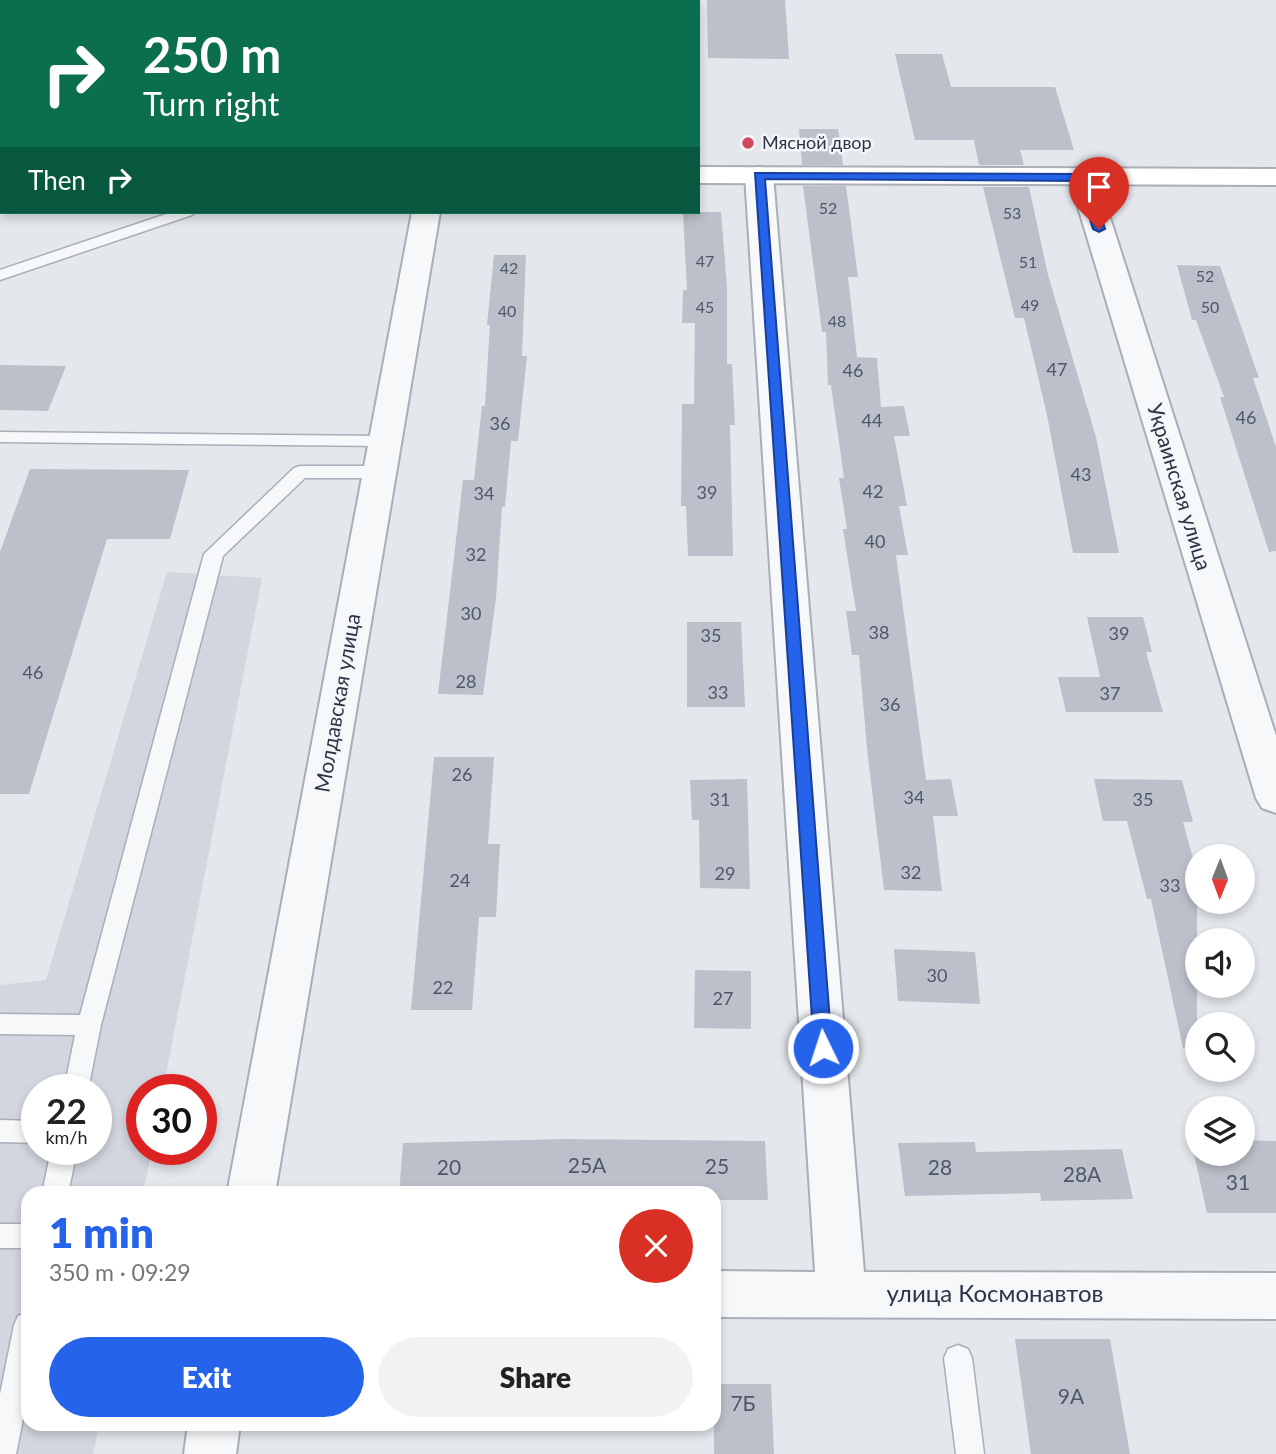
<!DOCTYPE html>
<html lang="en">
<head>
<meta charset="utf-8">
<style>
  :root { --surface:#fff; --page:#f2f2f2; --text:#222; --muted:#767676; --accent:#2563eb }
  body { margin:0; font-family:Lato,sans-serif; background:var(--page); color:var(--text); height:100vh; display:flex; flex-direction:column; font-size:26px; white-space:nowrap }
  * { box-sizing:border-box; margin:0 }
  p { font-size:23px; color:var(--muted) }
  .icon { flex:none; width:38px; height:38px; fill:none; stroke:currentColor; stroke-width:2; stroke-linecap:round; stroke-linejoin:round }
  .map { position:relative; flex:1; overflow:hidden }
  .drawer { position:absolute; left:21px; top:1186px; width:700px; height:245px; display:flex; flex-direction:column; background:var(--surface); border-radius:21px; box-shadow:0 4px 10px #0003 }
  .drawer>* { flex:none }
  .banner { position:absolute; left:0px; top:0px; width:700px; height:214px; box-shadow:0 4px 10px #0003; background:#0b6e4f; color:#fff; overflow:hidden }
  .needle { width:46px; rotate:181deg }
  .buttons { position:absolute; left:1185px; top:844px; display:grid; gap:14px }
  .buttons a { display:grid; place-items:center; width:70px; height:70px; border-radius:50%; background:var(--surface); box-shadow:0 4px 10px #0003; font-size:35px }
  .speed { position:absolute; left:21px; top:1074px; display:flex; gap:14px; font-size:35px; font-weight:700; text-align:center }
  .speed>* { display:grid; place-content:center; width:91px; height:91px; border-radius:50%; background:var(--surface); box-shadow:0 4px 10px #0003; line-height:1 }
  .speed small { font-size:18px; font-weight:400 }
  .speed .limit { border:10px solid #d22; background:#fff; color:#111 }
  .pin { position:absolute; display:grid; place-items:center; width:60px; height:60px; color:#fff; margin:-72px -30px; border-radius:50% 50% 50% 0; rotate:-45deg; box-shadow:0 0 7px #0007 }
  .pin .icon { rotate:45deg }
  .me { position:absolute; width:77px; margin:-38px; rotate:356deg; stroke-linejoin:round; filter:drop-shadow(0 0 5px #0008) }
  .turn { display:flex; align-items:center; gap:24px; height:147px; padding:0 28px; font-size:32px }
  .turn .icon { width:91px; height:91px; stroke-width:2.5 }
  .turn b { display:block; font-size:49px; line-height:60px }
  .then { display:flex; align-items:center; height:66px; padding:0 28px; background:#0003; gap:14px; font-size:26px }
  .round { display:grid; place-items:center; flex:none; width:74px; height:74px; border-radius:37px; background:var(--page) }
  .overview { display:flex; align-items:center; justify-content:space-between; height:119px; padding:0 28px }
  h1 { font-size:42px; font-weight:800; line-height:52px; color:var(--accent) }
  .button { display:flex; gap:14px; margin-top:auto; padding:14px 28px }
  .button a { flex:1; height:80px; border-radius:42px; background:var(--accent); color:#fff; font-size:28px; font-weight:800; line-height:80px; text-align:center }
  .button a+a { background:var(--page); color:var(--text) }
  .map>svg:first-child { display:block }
  .built { fill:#d2d6de; fill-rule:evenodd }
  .building { fill:#bbc0ca }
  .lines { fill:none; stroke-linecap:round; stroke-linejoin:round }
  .lane-casing { stroke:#a9aeb7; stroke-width:3 }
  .street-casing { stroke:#a9aeb7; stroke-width:4 }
  .secondary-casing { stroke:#a9aeb7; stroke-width:4 }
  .lane { fill:#f7f8fa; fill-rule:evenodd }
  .street { fill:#f7f8fa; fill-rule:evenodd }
  .secondary { fill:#fff; fill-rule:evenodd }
  .route { fill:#2563eb; stroke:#184099; stroke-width:2 }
  .poi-dot { fill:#d1495b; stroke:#f4f6f9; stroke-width:2.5 }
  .labels { text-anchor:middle; stroke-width:5; stroke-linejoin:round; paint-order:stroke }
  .far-number-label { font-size:16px; fill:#4f5766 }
  .far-poi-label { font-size:18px; fill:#2b3445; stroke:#f4f6f9; text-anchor:start }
  .number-label { font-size:18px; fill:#4f5766 }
  .street-label { font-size:21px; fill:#2b3445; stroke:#f4f6f9 }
  .near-number-label { font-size:21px; fill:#4f5766 }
  .near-street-label { font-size:24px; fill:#2b3445; stroke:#f4f6f9 }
</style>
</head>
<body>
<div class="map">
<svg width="1276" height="1454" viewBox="0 0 1276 1454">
  <rect width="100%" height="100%" fill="#e4e7ec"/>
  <path class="built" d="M167,572L262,578L163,1090H142V1150H152L143,1193L28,1194V1424L99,1425L93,1454H0V985L46,980ZM37,1090H96V1150H37Z"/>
  <path class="building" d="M707,0H785L789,59L708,58Z
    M895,54H942L951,87H1055L1074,150H1020L1024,165H979L974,140H915Z
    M799,129H838L843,165H802Z
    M803,186H846L858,277H848L857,357L877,358L881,407L904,406L910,436H894L907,506H899L908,555H896L926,780L951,779L958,816H933L942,891L884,890L867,749L859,655H852L846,611H856L843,529H847L839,478H844L831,385H828L826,332H822Z
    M983,187H1029L1048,275L1096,437L1119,553H1073L1047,415L1024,318H1015Z
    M683,212H721L727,287V364H732L735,425H730L733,556H688L686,506H681L682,404H694L695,323H682L683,290H687Z
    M494,255H526L522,356H527L518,441H511L505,507H502L496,598L483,695L438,694L463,480H474L482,406H485L490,325H487Z
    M1177,265L1220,266L1259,378H1253L1276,447V551L1269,552L1220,397H1224L1196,320H1192Z
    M0,365L66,366L48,411L0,410Z
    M30,469L189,470L170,539H107L29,794H0V552Z
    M1087,617H1143L1152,652H1146L1163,712H1066L1058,677H1100Z
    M687,622H741L745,707H687Z
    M434,757H494L488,844H500L496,917H479L472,1010H411Z
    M747,779L750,889L700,888L699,820H692L690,780Z
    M1094,779L1182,780L1193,822H1183L1197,873V1046L1183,1048L1151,899H1147L1127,821H1103Z
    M894,949L975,952L980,1004L898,1001Z
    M695,970L751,971V1029L694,1028Z
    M563,1139L765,1141L768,1200H714V1194H399L403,1143Z
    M1191,1140H1197V1153H1242V1140L1276,1141V1213H1207Z
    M975,1142L976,1152L1122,1149L1133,1199L1041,1201L1040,1193L905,1196L898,1143Z
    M1015,1339H1110L1130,1454H1031Z
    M714,1384H771L774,1454H714Z"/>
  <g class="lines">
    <defs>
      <path id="lane" d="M447,0H461V2H447Z
        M172,212H195L192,215L0,280V270Z
        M0,432L385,436L394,441L385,446L0,442Z
        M300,466H379L388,472L379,478H305L223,556L101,1025L88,1090H64L75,1035L0,1034V1014L80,1015L204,554L294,468Z
        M0,1120L37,1121V1143L0,1142Z
        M51,1150H77L68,1194H42Z
        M0,1224H28V1248H0Z
        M28,1312V1395L16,1454H0V1394L14,1325L18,1316Z
        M958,1345L968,1349L972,1358L984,1454H956L944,1358L948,1349Z"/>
      <path id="street" d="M759,167L769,169L773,175L864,1272L1276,1273V1319L714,1317V1271L815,1272L745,175L749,169Z
        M1083,169L1093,171L1097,177L1276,736V813L1262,808L1256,798L1069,177L1073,171Z
        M412,212H440L275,1194H227Z
        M188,1424H240L236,1454H184Z"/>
      <path id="secondary" d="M698,167L1276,169V185L698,183Z"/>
    </defs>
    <use href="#lane" class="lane-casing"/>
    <use href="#street" class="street-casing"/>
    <use href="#secondary" class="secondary-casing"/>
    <use href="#lane" class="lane"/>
    <use href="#street" class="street"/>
    <use href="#secondary" class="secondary"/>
  </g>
  <path class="route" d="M755,173L1083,174L1089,177L1105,229L1099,232L1093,229L1078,181L765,179L832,1048L830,1053L823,1056L817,1053L814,1048Z"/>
  <circle class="poi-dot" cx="748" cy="143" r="7"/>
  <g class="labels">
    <g class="far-number-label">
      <text x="828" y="214">52</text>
      <text x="1012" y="219">53</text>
      <text x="705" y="267">47</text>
      <text x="1028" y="268">51</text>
      <text x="509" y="274">42</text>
      <text x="1205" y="282">52</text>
      <text x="1030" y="311">49</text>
      <text x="705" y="313">45</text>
      <text x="1210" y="313">50</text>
      <text x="507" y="317">40</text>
      <text x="837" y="327">48</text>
    </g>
    <g class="far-poi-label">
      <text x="762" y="149">Мясной двор</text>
    </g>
    <g class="number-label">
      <text x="1057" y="376">47</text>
      <text x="853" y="377">46</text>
      <text x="1246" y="424">46</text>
      <text x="872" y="427">44</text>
      <text x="500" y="430">36</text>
      <text x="1081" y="481">43</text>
      <text x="873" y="498">42</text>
      <text x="707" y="499">39</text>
      <text x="484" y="500">34</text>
      <text x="875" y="548">40</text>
      <text x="476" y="561">32</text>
      <text x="471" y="620">30</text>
      <text x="879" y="639">38</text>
      <text x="1119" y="640">39</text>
      <text x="711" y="642">35</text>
      <text x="33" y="679">46</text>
      <text x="466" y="688">28</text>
      <text x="718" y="699">33</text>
      <text x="1110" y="700">37</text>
      <text x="890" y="711">36</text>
      <text x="462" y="781">26</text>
      <text x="914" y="804">34</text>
      <text x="720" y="806">31</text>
      <text x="1143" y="806">35</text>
      <text x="911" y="879">32</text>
      <text x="725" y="880">29</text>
      <text x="460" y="887">24</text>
      <text x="1170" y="892">33</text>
      <text x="937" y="982">30</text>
      <text x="443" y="994">22</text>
      <text x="723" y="1005">27</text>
    </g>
    <g class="street-label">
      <text transform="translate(1179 487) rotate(73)" y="7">Украинская улица</text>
      <text transform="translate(338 703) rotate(-80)" y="7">Молдавская улица</text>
    </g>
    <g class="near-number-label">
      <text x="587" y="1173">25А</text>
      <text x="717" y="1174">25</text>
      <text x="449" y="1175">20</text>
      <text x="940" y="1175">28</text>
      <text x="1082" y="1182">28А</text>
      <text x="1238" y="1190">31</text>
      <text x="1071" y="1404">9А</text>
      <text x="743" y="1411">7Б</text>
    </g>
    <g class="near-street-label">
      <text x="995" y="1302">улица Космонавтов</text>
    </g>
  </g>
</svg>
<div class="buttons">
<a><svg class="needle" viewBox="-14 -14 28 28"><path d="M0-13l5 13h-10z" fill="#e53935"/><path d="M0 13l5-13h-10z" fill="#767676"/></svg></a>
<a><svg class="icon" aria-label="sound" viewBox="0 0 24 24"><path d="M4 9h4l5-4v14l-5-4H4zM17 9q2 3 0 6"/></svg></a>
<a><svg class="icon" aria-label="search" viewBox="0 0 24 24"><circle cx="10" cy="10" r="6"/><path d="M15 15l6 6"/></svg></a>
<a><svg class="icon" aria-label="layers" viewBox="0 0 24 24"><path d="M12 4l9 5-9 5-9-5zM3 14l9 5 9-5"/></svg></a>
</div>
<div class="speed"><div>22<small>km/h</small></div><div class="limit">30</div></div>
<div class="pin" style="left:1099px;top:229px;background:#d93025"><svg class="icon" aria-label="arrive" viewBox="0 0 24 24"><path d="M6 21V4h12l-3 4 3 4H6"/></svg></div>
<svg class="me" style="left:823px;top:1048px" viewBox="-20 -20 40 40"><circle r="17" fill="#2563eb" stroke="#fff" stroke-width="3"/><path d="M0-11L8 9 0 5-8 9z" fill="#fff"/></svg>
<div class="banner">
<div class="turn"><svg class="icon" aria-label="right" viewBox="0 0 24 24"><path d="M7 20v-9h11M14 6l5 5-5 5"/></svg><div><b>250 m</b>Turn right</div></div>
<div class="then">Then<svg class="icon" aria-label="right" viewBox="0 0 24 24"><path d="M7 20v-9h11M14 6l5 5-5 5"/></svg></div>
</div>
<section class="drawer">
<div class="overview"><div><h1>1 min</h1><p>350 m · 09:29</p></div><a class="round" style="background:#d93025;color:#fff"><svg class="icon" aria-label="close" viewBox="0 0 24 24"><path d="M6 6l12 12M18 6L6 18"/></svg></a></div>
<div class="button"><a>Exit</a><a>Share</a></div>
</section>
</div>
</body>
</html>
